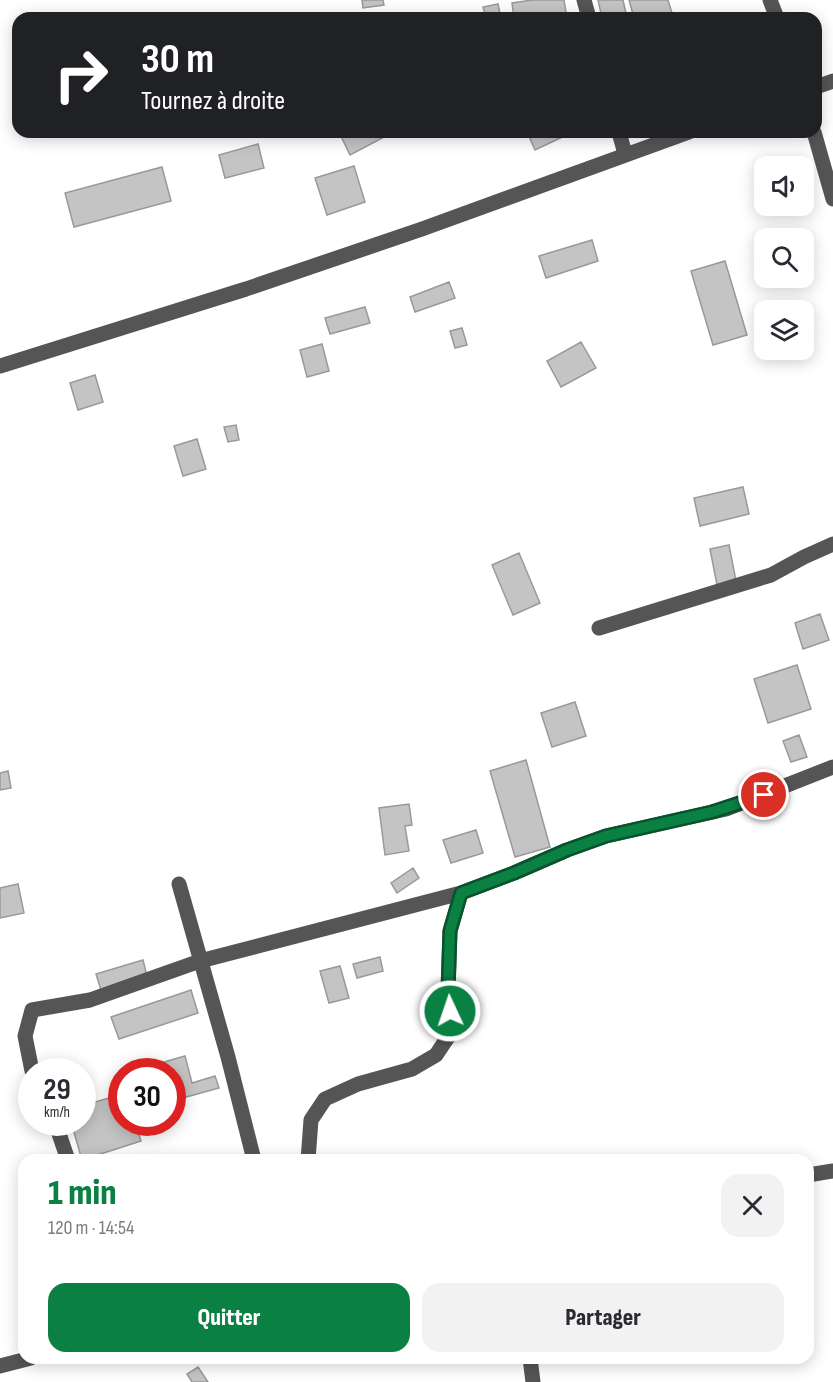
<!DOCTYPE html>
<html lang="fr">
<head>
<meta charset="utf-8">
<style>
  :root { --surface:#fff; --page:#f2f2f3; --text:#2b2b33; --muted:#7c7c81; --accent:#0b8043 }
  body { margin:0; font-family:"Sofia Sans Condensed",sans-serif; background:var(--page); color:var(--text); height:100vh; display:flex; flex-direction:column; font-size:22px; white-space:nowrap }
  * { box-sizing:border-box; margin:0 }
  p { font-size:20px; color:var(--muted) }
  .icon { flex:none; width:33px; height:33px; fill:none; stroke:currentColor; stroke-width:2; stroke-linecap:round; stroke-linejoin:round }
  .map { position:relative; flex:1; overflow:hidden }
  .drawer { position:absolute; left:18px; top:1154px; width:796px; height:210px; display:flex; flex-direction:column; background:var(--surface); border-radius:18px; box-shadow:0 3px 15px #0003 }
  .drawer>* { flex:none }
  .banner { position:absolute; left:12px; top:12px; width:810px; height:126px; border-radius:18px; box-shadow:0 3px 15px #0003; background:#202124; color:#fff; overflow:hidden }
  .fabs { position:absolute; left:754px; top:156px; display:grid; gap:12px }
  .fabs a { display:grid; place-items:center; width:60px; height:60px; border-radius:12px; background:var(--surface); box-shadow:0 3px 15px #0003; font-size:30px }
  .speed { position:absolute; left:18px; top:1058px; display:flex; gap:12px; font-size:30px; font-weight:700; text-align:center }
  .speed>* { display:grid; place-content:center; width:78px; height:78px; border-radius:50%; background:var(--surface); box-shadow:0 3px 15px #0003; line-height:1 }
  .speed small { font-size:15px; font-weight:400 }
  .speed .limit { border:9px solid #d22; background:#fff; color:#111 }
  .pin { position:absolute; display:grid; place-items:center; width:51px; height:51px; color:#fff; margin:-26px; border:3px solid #fff; border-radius:50%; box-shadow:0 2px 6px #0007 }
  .me { position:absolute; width:66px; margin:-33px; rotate:357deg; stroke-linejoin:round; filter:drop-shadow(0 0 4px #0008) }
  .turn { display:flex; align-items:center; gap:21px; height:126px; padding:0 30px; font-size:27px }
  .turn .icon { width:78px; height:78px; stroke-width:2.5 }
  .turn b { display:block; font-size:42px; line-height:51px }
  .round { display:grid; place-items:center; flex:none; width:63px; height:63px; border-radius:18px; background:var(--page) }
  .overview { display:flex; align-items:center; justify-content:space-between; height:102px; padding:0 30px }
  h1 { font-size:36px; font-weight:800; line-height:45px; color:var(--accent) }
  .action { display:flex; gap:12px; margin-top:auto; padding:12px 30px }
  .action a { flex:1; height:69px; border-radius:18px; background:var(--accent); color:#fff; font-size:24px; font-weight:800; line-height:69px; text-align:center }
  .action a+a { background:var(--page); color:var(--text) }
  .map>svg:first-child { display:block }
  .building { fill:#c4c4c4; stroke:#999; stroke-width:1.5 }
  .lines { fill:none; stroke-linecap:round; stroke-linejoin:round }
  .minor { stroke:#555; stroke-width:15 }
  .route-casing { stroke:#07532c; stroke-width:15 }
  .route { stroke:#0b8043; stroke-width:10 }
</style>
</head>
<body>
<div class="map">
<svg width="833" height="1382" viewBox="0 0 833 1382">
  <rect width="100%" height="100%" fill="#fff"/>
  <path class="building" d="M362,0H383L384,5L363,8Z
    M532,0H564L567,18H514L512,3Z
    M598,0H623L627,18H602Z
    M629,0H668L672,13L654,18H634Z
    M498,4L501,18H486L483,7Z
    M339,132H386L388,135L350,155Z
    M527,132H573L535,150Z
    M258,144L264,168L225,178L219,155Z
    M354,166L365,202L327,215L315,178Z
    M162,167L171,201L74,227L65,193Z
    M592,240L598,261L546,278L539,256Z
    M725,261L747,335L713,345L691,271Z
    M449,282L455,298L415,312L410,297Z
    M365,307L370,323L330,334L325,318Z
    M462,328L467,345L455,348L450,331Z
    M581,342L596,368L561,387L547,361Z
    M322,344L329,371L307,377L300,350Z
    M95,375L103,402L78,410L70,383Z
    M236,425L239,440L228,442L224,427Z
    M197,439L206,469L183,476L174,446Z
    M743,487L749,514L700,526L694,498Z
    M729,545L736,581L717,585L710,549Z
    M519,553L540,603L513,615L492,565Z
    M820,614L829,640L803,649L795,623Z
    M797,665L811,709L768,723L754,679Z
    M575,702L586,736L552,747L541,713Z
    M799,735L807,757L791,762L783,741Z
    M526,760L550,847L515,857L490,771Z
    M8,771L11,788L0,790V773Z
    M409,804L412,825L405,826L409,851L385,855L379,808Z
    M476,830L483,853L451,863L443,840Z
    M413,868L419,878L397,893L391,883Z
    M18,884L24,913L0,918V888Z
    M380,957L383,971L357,978L353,964Z
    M143,960L147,976L101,990L96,974Z
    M340,966L349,998L329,1003L320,971Z
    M191,990L198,1013L119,1039L111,1017Z
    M185,1056L192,1083L215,1076L219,1088L172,1101V1071H133Z
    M122,1094V1122H135L141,1141L82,1160L71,1122H82V1106Z
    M198,1367L208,1382H192L187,1374Z"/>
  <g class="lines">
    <path class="minor" d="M584,0L589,18
      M770,0L777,18
      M816,87L833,81
      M619,132L625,154
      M814,132L833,199
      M0,366L246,289L422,229L689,132
      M599,628L771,575L804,557L833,544
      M179,884L228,1057L254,1160
      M32,1071L25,1036L32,1010L90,1000L200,961L461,893L514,873L567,850L606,836L726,809L833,767
      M55,1122L68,1160
      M308,1160L311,1120L325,1099L358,1084L412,1069L436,1055L452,1031L448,991L450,931L461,893
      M808,1175L833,1171
      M530,1358L533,1382
      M0,1366L31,1358"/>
  </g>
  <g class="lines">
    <defs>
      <path id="route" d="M450,1011L448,991L450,931L461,893L514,873L567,850L606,836L712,812L764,795"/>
    </defs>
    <use href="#route" class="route-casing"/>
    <use href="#route" class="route"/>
  </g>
</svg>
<div class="fabs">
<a><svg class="icon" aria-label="sound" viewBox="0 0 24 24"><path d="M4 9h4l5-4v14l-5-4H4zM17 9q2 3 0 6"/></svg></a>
<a><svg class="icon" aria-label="search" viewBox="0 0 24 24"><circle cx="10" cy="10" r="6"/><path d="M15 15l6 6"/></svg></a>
<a><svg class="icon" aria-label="layers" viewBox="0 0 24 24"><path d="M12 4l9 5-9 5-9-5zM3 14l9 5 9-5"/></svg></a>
</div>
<div class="speed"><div>29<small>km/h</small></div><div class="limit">30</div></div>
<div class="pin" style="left:764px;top:795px;background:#d93025"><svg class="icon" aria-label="arrive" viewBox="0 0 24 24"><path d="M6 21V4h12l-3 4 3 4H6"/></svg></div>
<svg class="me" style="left:450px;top:1011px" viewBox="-20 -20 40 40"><circle r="17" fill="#0b8043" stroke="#fff" stroke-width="3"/><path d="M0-11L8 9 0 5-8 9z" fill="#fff"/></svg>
<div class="banner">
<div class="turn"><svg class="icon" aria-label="right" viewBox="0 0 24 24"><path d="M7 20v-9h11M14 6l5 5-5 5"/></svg><div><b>30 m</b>Tournez à droite</div></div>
</div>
<section class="drawer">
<div class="overview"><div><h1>1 min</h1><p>120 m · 14:54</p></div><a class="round"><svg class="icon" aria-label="close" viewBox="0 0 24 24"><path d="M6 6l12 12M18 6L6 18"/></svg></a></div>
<div class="action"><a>Quitter</a><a>Partager</a></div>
</section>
</div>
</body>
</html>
